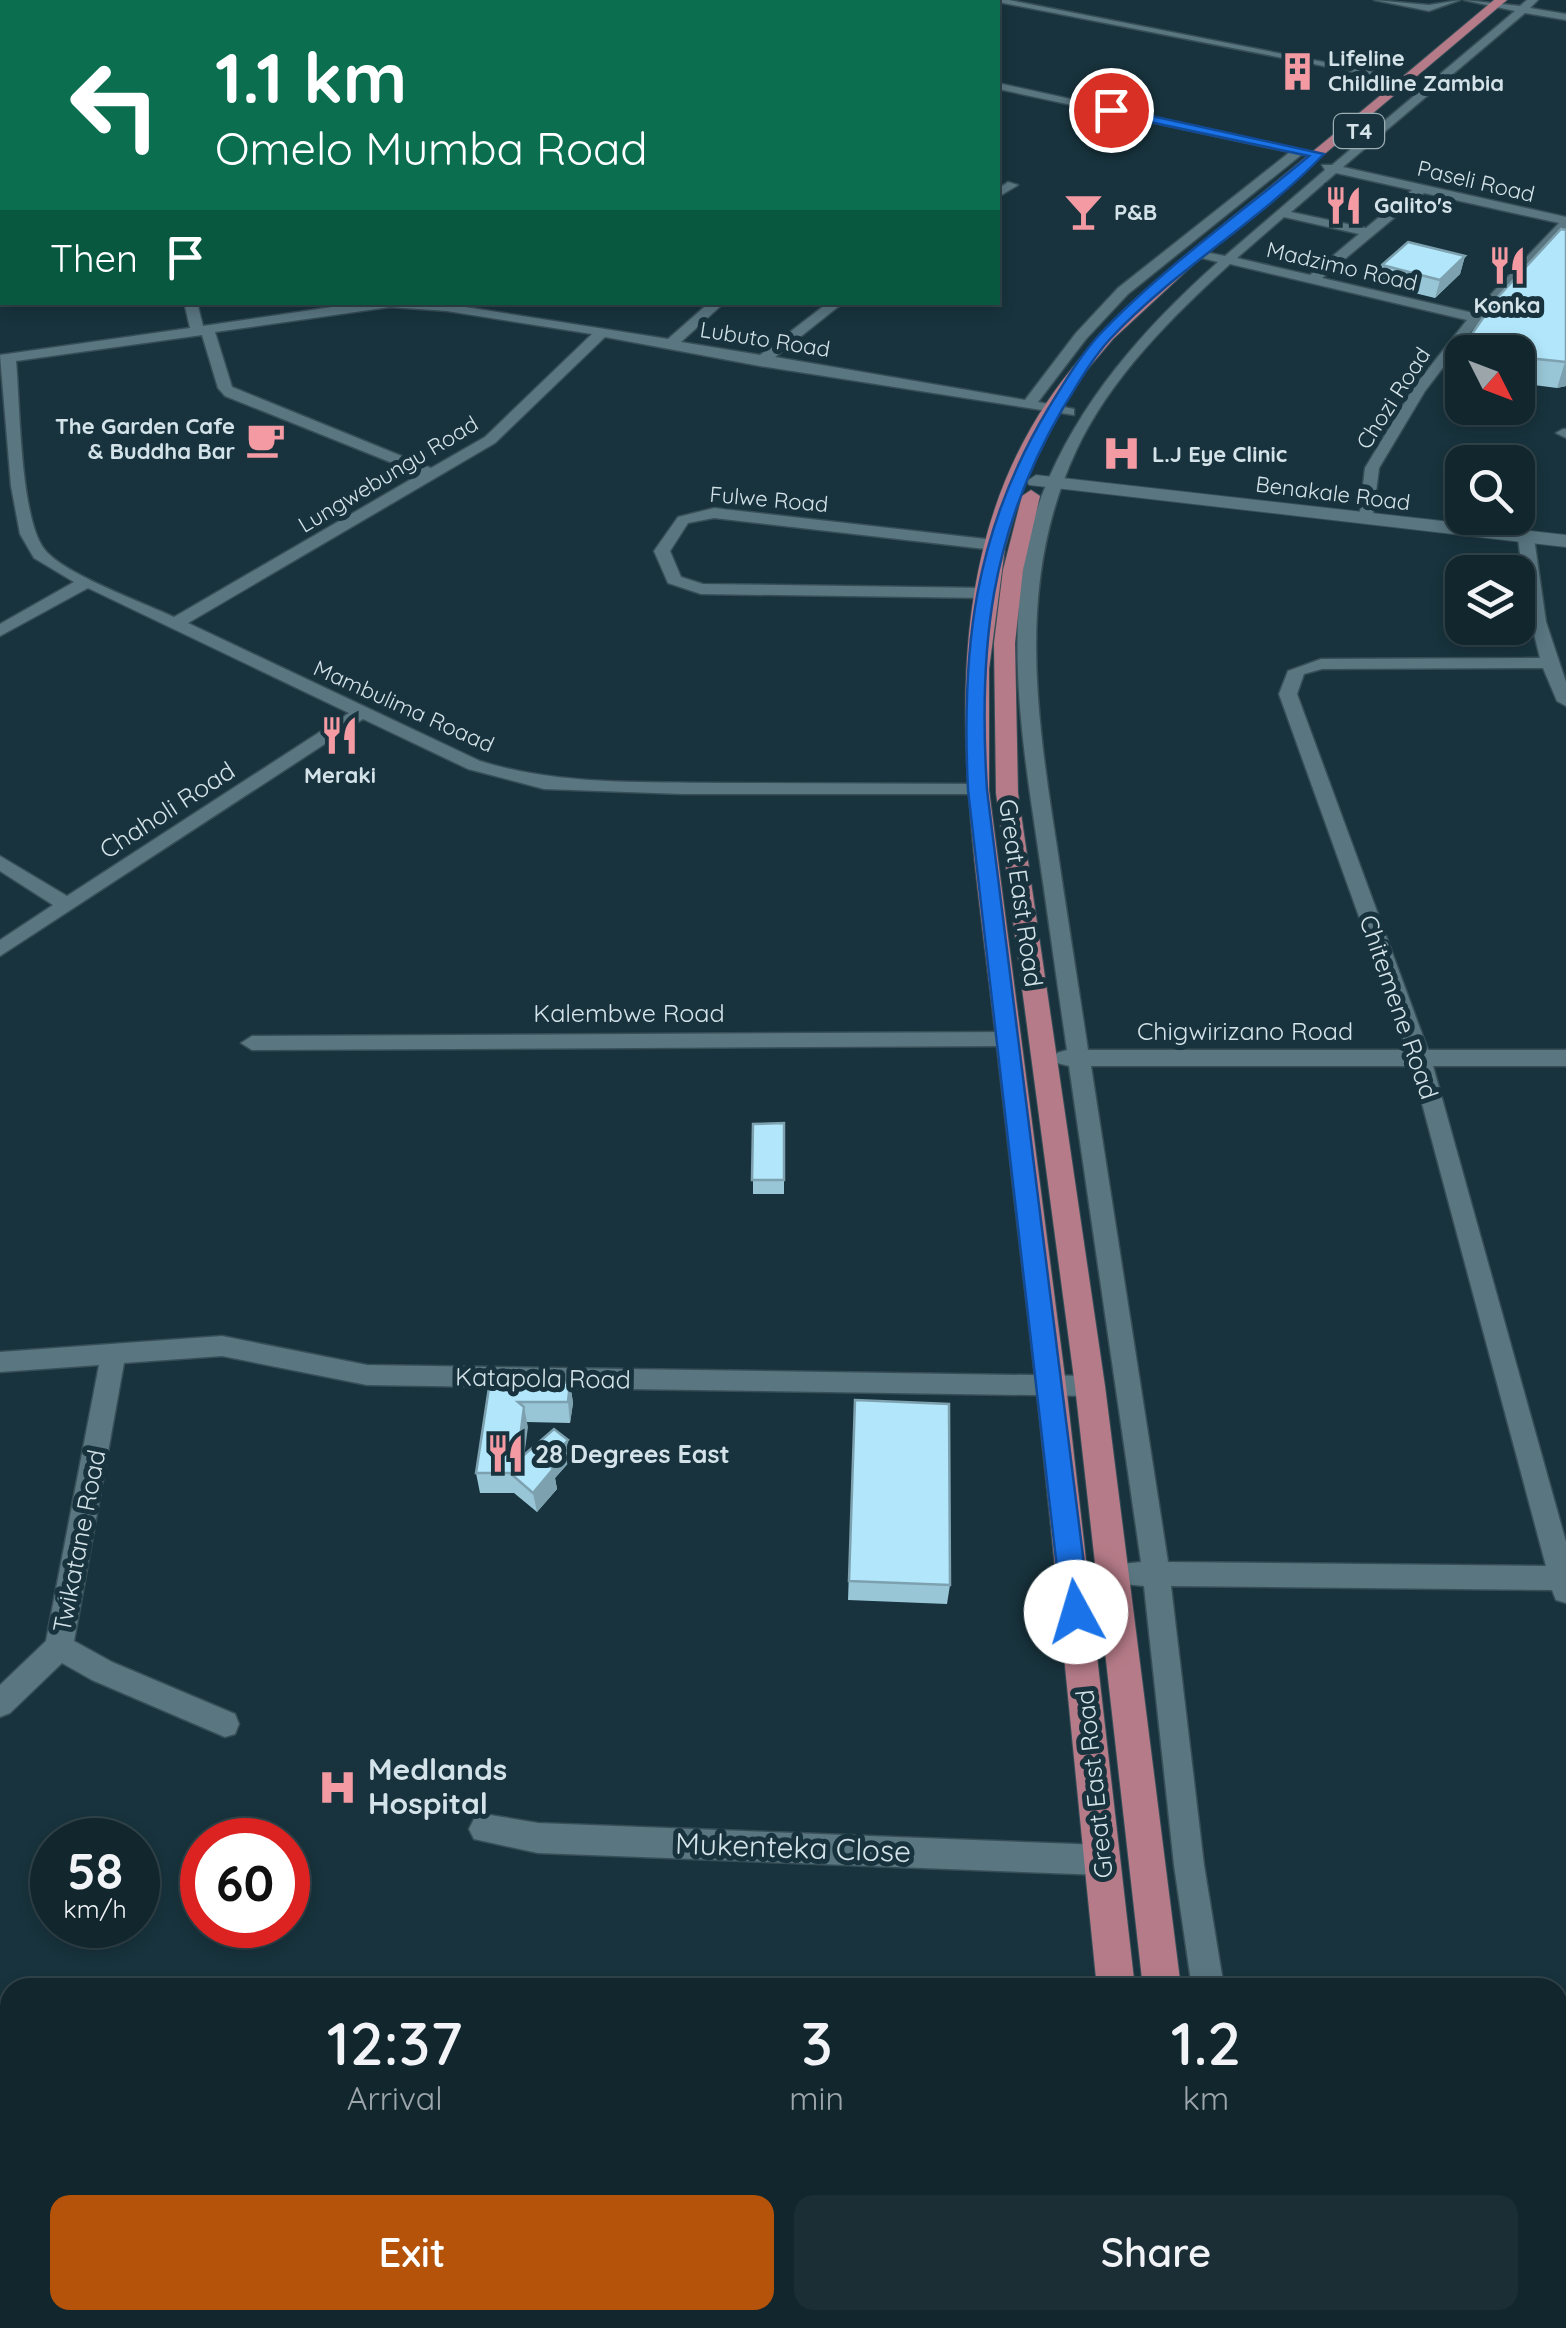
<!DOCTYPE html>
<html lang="en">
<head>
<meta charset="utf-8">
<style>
  :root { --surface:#12262e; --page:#1b2e36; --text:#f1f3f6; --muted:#9ca5aa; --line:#31434a; --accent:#b45309 }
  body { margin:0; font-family:Quicksand,sans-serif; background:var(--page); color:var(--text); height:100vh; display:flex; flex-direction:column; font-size:38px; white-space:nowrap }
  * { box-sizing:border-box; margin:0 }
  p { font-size:32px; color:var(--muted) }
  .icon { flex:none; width:55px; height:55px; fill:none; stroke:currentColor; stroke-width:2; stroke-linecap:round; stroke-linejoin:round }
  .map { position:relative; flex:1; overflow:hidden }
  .side { position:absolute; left:0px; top:1978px; width:1568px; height:352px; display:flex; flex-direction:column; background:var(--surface); border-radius:30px 30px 0 0; box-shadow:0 5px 15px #0003,0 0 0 2px var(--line) }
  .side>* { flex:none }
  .banner { position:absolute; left:0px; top:0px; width:1000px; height:305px; box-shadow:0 5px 15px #0003,0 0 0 2px var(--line); background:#0b6e4f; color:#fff; overflow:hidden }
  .needle { width:65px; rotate:132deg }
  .buttons { position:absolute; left:1445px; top:335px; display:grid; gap:20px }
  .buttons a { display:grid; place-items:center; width:90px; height:90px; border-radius:20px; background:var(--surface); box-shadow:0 5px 15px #0003,0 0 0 2px var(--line); font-size:50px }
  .speed { position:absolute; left:30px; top:1818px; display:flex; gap:20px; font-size:50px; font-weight:700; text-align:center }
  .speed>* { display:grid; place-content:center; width:130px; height:130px; border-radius:50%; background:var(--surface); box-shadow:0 5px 15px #0003,0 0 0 2px var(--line); line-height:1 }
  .speed small { font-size:25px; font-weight:400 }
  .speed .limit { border:15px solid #d22; background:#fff; color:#111 }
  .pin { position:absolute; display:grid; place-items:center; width:85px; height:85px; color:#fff; margin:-42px; border:5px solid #fff; border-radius:50%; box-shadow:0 2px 10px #0007 }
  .me { position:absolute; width:110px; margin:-55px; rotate:354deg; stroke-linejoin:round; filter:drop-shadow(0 0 8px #0008) }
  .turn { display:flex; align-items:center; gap:35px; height:210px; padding:0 50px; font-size:45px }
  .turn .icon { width:130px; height:130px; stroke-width:2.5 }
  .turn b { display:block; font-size:70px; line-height:85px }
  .then { display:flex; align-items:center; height:95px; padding:0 50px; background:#0003; gap:20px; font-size:38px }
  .eta { display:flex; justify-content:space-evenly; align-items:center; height:170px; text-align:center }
  .eta b { font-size:60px; font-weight:600; line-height:70px }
  .primary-button { display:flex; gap:20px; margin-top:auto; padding:20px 50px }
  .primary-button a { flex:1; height:115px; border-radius:20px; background:var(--accent); color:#fff; font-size:40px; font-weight:600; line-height:115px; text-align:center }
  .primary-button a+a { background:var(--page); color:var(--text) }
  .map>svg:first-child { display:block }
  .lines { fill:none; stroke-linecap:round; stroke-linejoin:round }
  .minor-casing { stroke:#374e57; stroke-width:3 }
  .tertiary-casing { stroke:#374e57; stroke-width:2 }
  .secondary-casing { stroke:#374e57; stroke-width:2 }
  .primary-casing { stroke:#374e57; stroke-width:2 }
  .minor { fill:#597681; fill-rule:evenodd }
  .tertiary { fill:#597681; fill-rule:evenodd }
  .secondary { fill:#877885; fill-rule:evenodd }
  .primary { fill:#b57b88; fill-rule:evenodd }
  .wall { fill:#99c6d7 }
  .shaded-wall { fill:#7da1af }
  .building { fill:#b2e6fa; stroke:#7da1af; stroke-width:2.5 }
  .route { fill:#1a73e8; stroke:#114b97; stroke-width:2.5 }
  .labels { text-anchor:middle; stroke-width:10; stroke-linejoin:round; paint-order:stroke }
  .far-poi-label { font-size:22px; font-weight:bold; fill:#d3e3e9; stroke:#18333d; text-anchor:start }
  .shield { fill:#18333d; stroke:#9baeb5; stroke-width:2.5 }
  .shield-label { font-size:22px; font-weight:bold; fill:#d3e3e9 }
  .far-street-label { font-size:22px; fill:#d3e3e9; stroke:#18333d }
  .street-label { font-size:25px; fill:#d3e3e9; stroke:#18333d }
  .poi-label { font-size:25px; font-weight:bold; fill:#d3e3e9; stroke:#18333d; text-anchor:start }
  .near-poi-label { font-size:30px; font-weight:bold; fill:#d3e3e9; stroke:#18333d; text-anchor:start }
  .near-street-label { font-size:30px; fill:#d3e3e9; stroke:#18333d }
</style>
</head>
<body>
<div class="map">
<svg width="1566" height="2328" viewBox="0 0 1566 2328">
  <rect width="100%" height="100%" fill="#18333d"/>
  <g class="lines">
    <defs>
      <path id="minor" d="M120,0H130V2H120Z
        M358,0H379L380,2H361Z
        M590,0H611L612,2H593Z
        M988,0H1009L1410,79L1405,82Z
        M1374,0L1429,5L1460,0L1429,11Z
        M1464,0L1520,6L1527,0H1538L1530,8L1566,14V20L1525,13L1343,167L1566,217V230L1467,336L1425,391L1379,468L1372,523L1359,520L1365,468L1414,387L1467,320L1230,264C1171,318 1110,378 1076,451C1016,580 1036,712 1057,847C1067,915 1078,983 1088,1050H1407L1279,694L1288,671L1321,659L1540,658L1526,602L1518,538L1526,533L1534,538L1546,622L1566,682V706L1557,701L1543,668L1322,669L1304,674L1297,694L1428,1050H1566V1066H1433L1566,1542V1603L1556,1600L1552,1590L1171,1586L1204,1865L1224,1988H1192L1174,1865L1144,1586L1104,1582L1101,1574L1104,1566L1141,1562L1069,1066L1057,1063L1054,1058L1057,1053L1067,1050C1057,983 1048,915 1038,848C1021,734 1000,606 1042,495C1078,402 1145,327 1218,262L1194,256V250L1225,256L1325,170L1322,165H1332L1515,11ZM1336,173L1412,190L1366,228L1291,212ZM1424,193L1559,223L1473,313L1322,278ZM1284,217L1359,234L1310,275L1237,258ZM1091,1066H1412L1546,1566L1168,1562Z
        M998,83L1315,153L1301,155L1128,294L1086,339L1038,402L1074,409V415L760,366L605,337L495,443L188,623L480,761C556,785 638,782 717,783C804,783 891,784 978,784L985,786V794H682L544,789L468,769L363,719L0,956V940L53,905L0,871V856L67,896L349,713L88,588L0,636V624L74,582L34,558L20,534L11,486L0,355L190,328L184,302H197L203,326L366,302H433L668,339L710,302H725L681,342L760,355L829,302H844L775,357L1025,400L1076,333L1118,288L1290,152L998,89ZM390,307L447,311L592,334L485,437L431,468L232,387L215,332ZM202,335L218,388L225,396L420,474L174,617C144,603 64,574 45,550C20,520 20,403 16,361Z
        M1,158L2,196L0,197V159Z
        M1008,182L1018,185L998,197V189Z
        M0,248H2V256H0Z
        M1563,429H1566V438L1556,433Z
        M714,508L994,540L1002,545L994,550L714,518L688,523L670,551L681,577L703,584L985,588L993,593L985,598L701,594L668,583L654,551L678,517Z
        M1007,1032L1018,1039L1007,1046L252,1050L241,1043L252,1036Z
        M222,1336L367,1365L1090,1376L1099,1379L1102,1386L1099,1393L1090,1396L367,1385L222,1356L124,1363L74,1641L112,1662L235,1714L239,1724L235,1734L225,1737L92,1680L62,1663L10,1713L0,1717V1685L46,1641L99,1365L0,1372V1352Z
        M484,1814L538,1823L1102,1845L1113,1849L1117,1860L1113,1871L1102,1875L538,1853L474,1839L469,1829L474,1819Z
        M1243,2320H1277L1279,2328H1243Z"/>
      <path id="tertiary" d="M1036,475L1566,535V547L1029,485L1027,481Z"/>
      <path id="secondary" d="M0,158H2V166H0Z"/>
      <path id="primary" d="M1494,0H1507L1194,264L1113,339L1075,384L1046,434L1022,489L1005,548L989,669V790L1066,1385L1135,1988H1097C1076,1785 1058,1582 1035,1380C1022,1258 1007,1137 993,1016C971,824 929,605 1031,428C1090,326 1183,258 1272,185C1347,124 1420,62 1494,0Z
        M1031,490L1040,496L1023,570L1015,643L1018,793L1105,1386L1181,1988H1143L1075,1386L996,793L994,643L1003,570L1022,496Z
        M1130,2320H1172L1173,2328H1131Z
        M1184,2320H1226L1227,2328H1185Z"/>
    </defs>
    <use href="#minor" class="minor-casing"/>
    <use href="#tertiary" class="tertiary-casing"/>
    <use href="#secondary" class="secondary-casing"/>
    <use href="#primary" class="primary-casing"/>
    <use href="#minor" class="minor"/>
    <use href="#tertiary" class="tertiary"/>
    <use href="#secondary" class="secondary"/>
    <use href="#primary" class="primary"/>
  </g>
  <path class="wall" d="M1566,230V386L1557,388L1518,383V352H1462V376L1454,375L1461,350Z
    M1465,256L1460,274L1435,298L1378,284L1382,265Z
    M784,1123V1194H753V1124Z
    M490,1381L570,1383L573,1403L570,1423L527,1422L524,1455L571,1460L555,1478L557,1489L537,1512L514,1493H480L476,1473Z
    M855,1400L950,1585L947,1604L848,1600Z"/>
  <path class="shaded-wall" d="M1465,256L1460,274L1435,298L1440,280Z
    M1565,362H1566V386L1557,388Z
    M570,1383L573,1403L570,1423L568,1402Z
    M524,1407L528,1427L521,1480L517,1461Z
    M568,1440L571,1460L555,1478L557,1489L537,1512L533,1493L548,1463Z"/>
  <path class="building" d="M1561,229L1566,230V362L1518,357V352H1483L1461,350L1496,299Z
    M1408,242L1465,256L1440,280L1382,265Z
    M784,1123V1180H752L753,1124Z
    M490,1381L570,1383L568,1402H518L524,1407L517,1461L554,1429L568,1440L548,1463L553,1469L533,1493L510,1473H476Z
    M855,1400L949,1404L950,1585L849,1581Z"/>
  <path class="route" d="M1111,107L1324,154C1259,222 1174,270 1110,339C1091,360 1078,384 1063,408C990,533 978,647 987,790L1090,1612L1086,1621L1076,1624L1066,1621L1062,1612L968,790C961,648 974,532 1048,409C1064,383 1079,357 1100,334C1159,271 1242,212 1309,156L1107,113Z"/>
  <defs>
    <symbol id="building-bare" viewBox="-9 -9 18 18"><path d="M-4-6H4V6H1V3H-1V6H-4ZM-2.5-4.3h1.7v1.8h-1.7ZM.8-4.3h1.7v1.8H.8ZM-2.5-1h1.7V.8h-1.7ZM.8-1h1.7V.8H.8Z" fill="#f49aa3" stroke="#18333d" stroke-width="2.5" paint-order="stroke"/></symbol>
    <symbol id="restaurant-bare" viewBox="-9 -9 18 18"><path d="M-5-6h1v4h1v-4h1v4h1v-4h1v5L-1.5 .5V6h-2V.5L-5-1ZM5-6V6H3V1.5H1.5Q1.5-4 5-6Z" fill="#f49aa3" stroke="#18333d" stroke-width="2.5" paint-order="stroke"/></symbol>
    <symbol id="bar-bare" viewBox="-9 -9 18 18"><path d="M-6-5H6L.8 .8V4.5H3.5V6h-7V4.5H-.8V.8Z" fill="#f49aa3" stroke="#18333d" stroke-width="2.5" paint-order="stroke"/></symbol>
    <symbol id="cafe-bare" viewBox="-9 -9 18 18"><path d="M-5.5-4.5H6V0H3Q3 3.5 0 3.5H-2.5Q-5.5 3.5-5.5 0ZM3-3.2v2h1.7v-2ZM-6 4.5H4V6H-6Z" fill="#f49aa3" stroke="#18333d" stroke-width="2.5" paint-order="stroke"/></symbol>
    <symbol id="hospital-bare" viewBox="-9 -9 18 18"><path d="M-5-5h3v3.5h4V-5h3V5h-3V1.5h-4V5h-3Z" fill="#f49aa3" stroke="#18333d" stroke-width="2.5" paint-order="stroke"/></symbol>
  </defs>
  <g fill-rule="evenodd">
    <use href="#building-bare" x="1270" y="44" width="55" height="55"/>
    <use href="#restaurant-bare" x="1316" y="178" width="55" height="55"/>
    <use href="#bar-bare" x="1056" y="184" width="55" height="55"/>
    <use href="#restaurant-bare" x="1480" y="238" width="55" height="55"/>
    <use href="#cafe-bare" x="238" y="412" width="55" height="55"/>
    <use href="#hospital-bare" x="1094" y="426" width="55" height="55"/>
    <use href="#restaurant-bare" x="312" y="708" width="55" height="55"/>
    <use href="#restaurant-bare" x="478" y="1426" width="55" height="55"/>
    <use href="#hospital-bare" x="310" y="1760" width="55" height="55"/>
  </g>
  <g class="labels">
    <g class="far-poi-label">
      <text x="1328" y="66">Lifeline<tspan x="1328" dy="25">Childline Zambia</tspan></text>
      <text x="1374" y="213">Galito's</text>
      <text x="1114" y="220">P&amp;B</text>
      <text x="1507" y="313" text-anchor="middle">Konka</text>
      <text x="235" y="434" text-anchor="end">The Garden Cafe<tspan x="235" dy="25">&amp; Buddha Bar</tspan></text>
      <text x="1152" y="462">L.J Eye Clinic</text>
      <text x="340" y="783" text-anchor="middle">Meraki</text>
    </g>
    <rect class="shield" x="1334" y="114" width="50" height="34" rx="8"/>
    <g class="shield-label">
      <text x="1359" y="139">T4</text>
    </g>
    <g class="far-street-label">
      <text transform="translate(1476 181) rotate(13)" y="8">Paseli Road</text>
      <text transform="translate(1342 266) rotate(13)" y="8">Madzimo Road</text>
      <text transform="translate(765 339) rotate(9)" y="8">Lubuto Road</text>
      <text transform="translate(1393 398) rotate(-57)" y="8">Chozi Road</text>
      <text transform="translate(388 474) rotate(-31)" y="8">Lungwebungu Road</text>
      <text transform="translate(1333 493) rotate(7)" y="8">Benakale Road</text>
      <text transform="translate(769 499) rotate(5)" y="8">Fulwe Road</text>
      <text transform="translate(404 706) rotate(24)" y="8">Mambulima Roaad</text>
    </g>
    <g class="street-label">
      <text transform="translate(167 810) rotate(-33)" y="9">Chaholi Road</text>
      <text transform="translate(1021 893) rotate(82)" y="9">Great East Road</text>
      <text transform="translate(1399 1007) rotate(71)" y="9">Chitemene Road</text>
      <text x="629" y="1022">Kalembwe Road</text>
      <text x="1245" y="1040">Chigwirizano Road</text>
      <text transform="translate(543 1378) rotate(1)" y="9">Katapola Road</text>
      <text transform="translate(79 1541) rotate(-79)" y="9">Twikatane Road</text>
      <text transform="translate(1094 1784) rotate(-96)" y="9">Great East Road</text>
    </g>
    <g class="poi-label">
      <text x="535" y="1463">28 Degrees East</text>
    </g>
    <g class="near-poi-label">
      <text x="368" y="1780">Medlands<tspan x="368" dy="34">Hospital</tspan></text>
    </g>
    <g class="near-street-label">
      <text transform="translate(793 1848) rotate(2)" y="10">Mukenteka Close</text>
    </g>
  </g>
</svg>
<div class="buttons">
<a><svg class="needle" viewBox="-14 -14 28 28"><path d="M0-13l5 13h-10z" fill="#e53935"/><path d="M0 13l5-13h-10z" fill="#9ca5aa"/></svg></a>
<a><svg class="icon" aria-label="search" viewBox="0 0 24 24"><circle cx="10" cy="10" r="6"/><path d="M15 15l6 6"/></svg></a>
<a><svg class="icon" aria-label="layers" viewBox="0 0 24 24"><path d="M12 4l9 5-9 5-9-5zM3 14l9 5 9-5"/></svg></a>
</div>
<div class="speed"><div>58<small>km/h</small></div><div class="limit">60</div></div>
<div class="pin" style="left:1111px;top:110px;background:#d93025"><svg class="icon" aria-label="arrive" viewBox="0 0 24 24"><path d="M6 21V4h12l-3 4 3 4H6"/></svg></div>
<svg class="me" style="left:1076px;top:1612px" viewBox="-20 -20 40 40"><circle r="19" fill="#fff"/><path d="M0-13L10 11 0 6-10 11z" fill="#1a73e8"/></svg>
<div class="banner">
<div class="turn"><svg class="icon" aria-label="left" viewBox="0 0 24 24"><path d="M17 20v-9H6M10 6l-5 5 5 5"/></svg><div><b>1.1 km</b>Omelo Mumba Road</div></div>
<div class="then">Then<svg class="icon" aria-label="arrive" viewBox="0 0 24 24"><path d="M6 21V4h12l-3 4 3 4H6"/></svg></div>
</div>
<section class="side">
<div class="eta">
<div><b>12:37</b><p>Arrival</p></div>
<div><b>3</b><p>min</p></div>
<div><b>1.2</b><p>km</p></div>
</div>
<div class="primary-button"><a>Exit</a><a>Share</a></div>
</section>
</div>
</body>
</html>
